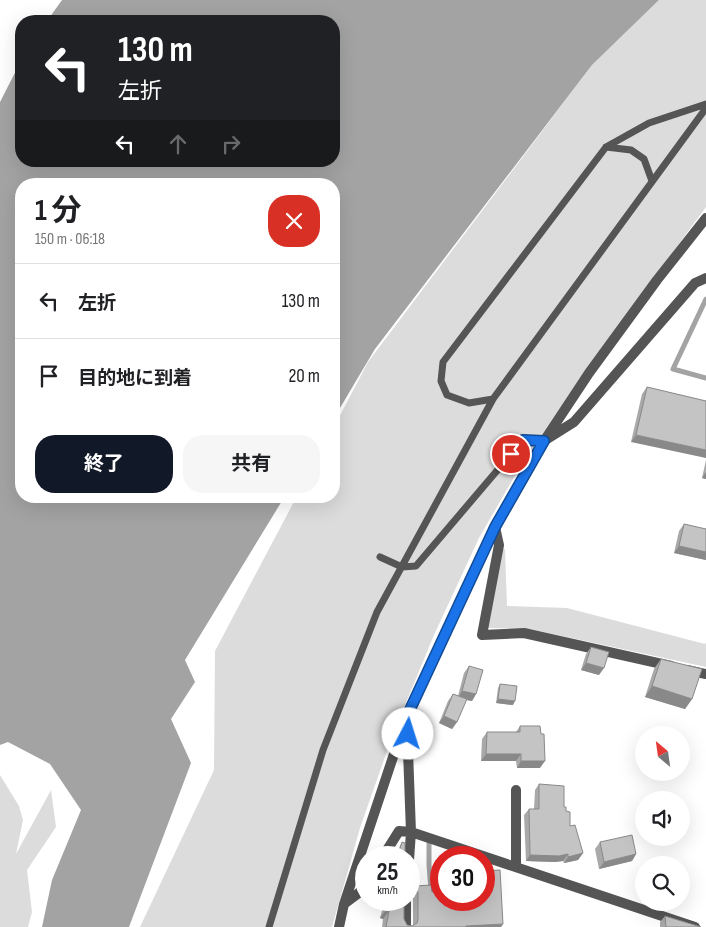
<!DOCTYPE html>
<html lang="ja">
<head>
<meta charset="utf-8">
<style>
  :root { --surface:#fff; --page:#f6f6f6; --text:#202124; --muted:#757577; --line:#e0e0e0; --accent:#111827 }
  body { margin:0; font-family:"Sofia Sans Condensed","Noto Sans JP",sans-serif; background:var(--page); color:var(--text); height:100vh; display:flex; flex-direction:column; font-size:19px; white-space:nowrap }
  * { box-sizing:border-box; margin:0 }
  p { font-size:16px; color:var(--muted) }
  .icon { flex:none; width:28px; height:28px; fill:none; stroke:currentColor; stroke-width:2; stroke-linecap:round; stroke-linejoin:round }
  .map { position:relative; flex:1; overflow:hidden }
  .side { position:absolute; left:15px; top:178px; width:325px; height:325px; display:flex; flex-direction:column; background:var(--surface); border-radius:20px; box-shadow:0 5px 20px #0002 }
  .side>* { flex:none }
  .top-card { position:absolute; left:15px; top:15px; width:325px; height:152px; border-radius:20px; box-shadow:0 5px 20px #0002; background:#202124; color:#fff; overflow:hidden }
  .needle { width:32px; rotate:331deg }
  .buttons { position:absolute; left:635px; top:726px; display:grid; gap:10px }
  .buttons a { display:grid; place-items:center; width:55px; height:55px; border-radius:50%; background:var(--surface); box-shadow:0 5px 20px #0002; font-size:25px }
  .speed { position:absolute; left:355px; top:846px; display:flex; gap:10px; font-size:25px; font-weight:700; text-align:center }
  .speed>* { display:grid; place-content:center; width:65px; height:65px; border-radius:50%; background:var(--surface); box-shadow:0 5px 20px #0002; line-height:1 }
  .speed small { font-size:12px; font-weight:400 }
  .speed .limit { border:8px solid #d22; background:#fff; color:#111 }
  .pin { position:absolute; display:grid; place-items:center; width:42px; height:42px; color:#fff; margin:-21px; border:2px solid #fff; border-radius:50%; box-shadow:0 1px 5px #0007 }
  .me { position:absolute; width:55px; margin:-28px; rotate:5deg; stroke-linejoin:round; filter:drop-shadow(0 0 4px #0008) }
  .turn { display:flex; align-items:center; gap:18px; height:105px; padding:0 20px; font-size:22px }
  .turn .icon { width:65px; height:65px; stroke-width:2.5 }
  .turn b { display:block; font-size:35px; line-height:42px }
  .lanes { display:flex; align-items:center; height:48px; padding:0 20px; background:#0003; justify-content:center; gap:25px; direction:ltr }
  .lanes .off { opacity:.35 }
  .round { display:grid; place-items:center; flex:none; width:52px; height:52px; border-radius:20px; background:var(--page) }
  .overview { display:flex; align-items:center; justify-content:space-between; height:85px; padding:0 20px }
  h1 { font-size:30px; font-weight:700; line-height:38px }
  .primary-button { display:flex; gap:10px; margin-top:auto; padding:10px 20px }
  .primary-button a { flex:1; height:58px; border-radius:20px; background:var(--accent); color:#fff; font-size:20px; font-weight:700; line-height:58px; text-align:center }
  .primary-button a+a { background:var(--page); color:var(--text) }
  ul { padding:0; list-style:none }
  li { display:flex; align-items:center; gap:15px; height:75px; padding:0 20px; border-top:1px solid var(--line) }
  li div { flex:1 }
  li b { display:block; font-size:19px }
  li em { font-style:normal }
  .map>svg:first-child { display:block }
  .green { fill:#dcdcdc }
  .water { fill:#a3a3a3 }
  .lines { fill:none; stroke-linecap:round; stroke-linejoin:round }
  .stream { stroke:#a3a3a3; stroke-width:5 }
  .lane { stroke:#555; stroke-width:7 }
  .street { stroke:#555; stroke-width:10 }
  .wall { fill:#a9a9a9 }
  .shaded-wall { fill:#898989 }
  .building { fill:#c4c4c4; stroke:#898989 }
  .route-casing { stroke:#114b97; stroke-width:12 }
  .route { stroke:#1a73e8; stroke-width:9 }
</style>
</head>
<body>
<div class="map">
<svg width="706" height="927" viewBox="0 0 706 927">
  <rect width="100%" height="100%" fill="#fff"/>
  <path class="green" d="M659,0H706V207L579,379L517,472L479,538L434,635L393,734L360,828L332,927H140L214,770L215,651L297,496H334V427L368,362L592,65Z
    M501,548L505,549L507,606L567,608L705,644L706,642V667L530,629L487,628Z
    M0,775L19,806L23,820L16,854L51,790L56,827L27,870L32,912L28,927H0Z"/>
  <path class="water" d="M62,0H659L592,65L375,349L334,418V184H21V496H285L185,660L195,682L171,719L191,763L129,927H42L52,880L81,810L50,764L8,742L0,745V102L21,61V161H334V21H47Z"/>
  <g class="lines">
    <path class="stream" d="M706,299L673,369L706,378
      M429,843V865L431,890"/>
    <path class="lane" d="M606,147L631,150L644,159L652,181
      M493,399L469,403L447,395L441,381L443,362L606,147L649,123L706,104
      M380,557L402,567L416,566L523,440L544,441
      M269,927L323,750L377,612L493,399L706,108"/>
    <path class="street" d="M547,439L574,422L695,283L706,278
      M495,527L499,545L482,635L524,633L671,666
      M687,670L706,674
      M407,724L411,832L409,860
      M382,858L399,831L411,832L695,927
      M516,867V790
      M344,904L360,892L366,883
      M339,927L344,904L407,715L495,527L544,441L589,373L657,280L706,218
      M406,927V900"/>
  </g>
  <path class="wall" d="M647,387L706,401L631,442L642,394Z
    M706,460V479L702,478Z
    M684,524L706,529V560L674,553L679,531Z
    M591,647L599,675L581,670L586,654Z
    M661,659L692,699L685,709L645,697L654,669Z
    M469,666L476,694L472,701L466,700L457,722L452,729L439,723L448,701L453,694L458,696L464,673Z
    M500,684L513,705L496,703L498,688Z
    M520,726L540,768H517L516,761H481L482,739L487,732H516Z
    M539,784L564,807L566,811L570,826L583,853L578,860L564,863L563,861L555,862L526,861L524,815L529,809H534L535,790Z
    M402,842L405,858H396L400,846Z
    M600,842L636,854L632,861L599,869L595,849Z
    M415,886L432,892L503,924L501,927H382L383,919L380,918L385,900H404V919L407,925L412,926H413V900L409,894Z
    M665,916L701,927H660V922Z"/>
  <path class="shaded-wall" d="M636,435L706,450V458L631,442Z
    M706,472V479L702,478Z
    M679,546L706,552V560L674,553Z
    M586,663L604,668L599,675L581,670Z
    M652,686L692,699L685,709L645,697Z
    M462,691L476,694L472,701L458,698Z
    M498,699L515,701L513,705L496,703Z
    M444,716L457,722L452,729L439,723Z
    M486,754H521L516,761H481Z
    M521,761H545L540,768H517Z
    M583,853L578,860L564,863L568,857Z
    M568,854L563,861L555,862L526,861L530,855Z
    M636,854L632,861L599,869L604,862Z
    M386,910L389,911L383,919L380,918Z
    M503,924L501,927H465L466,926Z"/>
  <path class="building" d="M647,387L706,401V450L636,435Z
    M684,524L706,529V552L679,546Z
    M591,647L609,652L604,668L586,663Z
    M661,659L702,669L692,699L652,686Z
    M469,666L483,670L476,694L462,691Z
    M500,684L517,686L515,701L498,699Z
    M453,694L467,699L457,722L444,716Z
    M520,726H540L541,734H544L545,761H521V754H486L487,732H520Z
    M539,784L564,786V807H566V811L570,812V826L575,825L583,853L568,857V854L559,856L530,855L529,809H539Z
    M632,835L636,854L604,862L600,842Z
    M402,842L405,843V858H397Z
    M500,870L503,924L466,926V927H386L389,911L386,910L388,900H404V919L407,925L412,926L417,923L418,919V892L415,886L431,885L432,892L441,891V900H484V871Z
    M665,916L701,927H666Z"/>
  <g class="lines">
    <defs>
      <path id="route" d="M408,734L407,716L495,527L544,441L523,440L511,454"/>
    </defs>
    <use href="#route" class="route-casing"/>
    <use href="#route" class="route"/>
  </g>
</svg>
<div class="buttons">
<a><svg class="needle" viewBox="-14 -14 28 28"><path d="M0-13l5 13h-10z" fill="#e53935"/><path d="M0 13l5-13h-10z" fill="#757577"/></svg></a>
<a><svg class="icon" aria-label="sound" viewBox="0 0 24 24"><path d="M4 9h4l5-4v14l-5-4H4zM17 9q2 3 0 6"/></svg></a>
<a><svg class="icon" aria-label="search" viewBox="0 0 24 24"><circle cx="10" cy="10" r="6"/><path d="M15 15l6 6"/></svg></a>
</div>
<div class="speed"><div>25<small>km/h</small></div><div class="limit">30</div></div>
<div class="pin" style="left:511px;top:454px;background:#d93025"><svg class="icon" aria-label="arrive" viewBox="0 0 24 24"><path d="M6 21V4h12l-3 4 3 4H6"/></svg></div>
<svg class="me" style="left:408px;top:734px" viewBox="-20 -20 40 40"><circle r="19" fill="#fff"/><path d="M0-13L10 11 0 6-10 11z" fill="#1a73e8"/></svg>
<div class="top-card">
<div class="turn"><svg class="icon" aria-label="left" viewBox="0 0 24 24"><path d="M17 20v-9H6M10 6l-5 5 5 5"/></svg><div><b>130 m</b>左折</div></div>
<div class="lanes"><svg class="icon" aria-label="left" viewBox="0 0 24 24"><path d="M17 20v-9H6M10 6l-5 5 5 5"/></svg><svg class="icon off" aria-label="ahead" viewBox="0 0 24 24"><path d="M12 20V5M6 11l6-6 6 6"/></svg><svg class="icon off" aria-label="right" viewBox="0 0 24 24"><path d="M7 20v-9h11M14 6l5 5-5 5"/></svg></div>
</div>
<section class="side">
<div class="overview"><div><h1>1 分</h1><p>150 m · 06:18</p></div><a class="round" style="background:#d93025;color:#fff"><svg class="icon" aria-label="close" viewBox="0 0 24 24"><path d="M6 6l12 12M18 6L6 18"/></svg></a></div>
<ul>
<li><svg class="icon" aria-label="left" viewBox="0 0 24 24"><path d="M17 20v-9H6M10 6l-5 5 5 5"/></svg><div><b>左折</b></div><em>130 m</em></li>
<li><svg class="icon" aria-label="arrive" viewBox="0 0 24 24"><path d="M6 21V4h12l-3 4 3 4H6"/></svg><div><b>目的地に到着</b></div><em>20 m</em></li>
</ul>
<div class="primary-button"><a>終了</a><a>共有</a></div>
</section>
</div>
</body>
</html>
